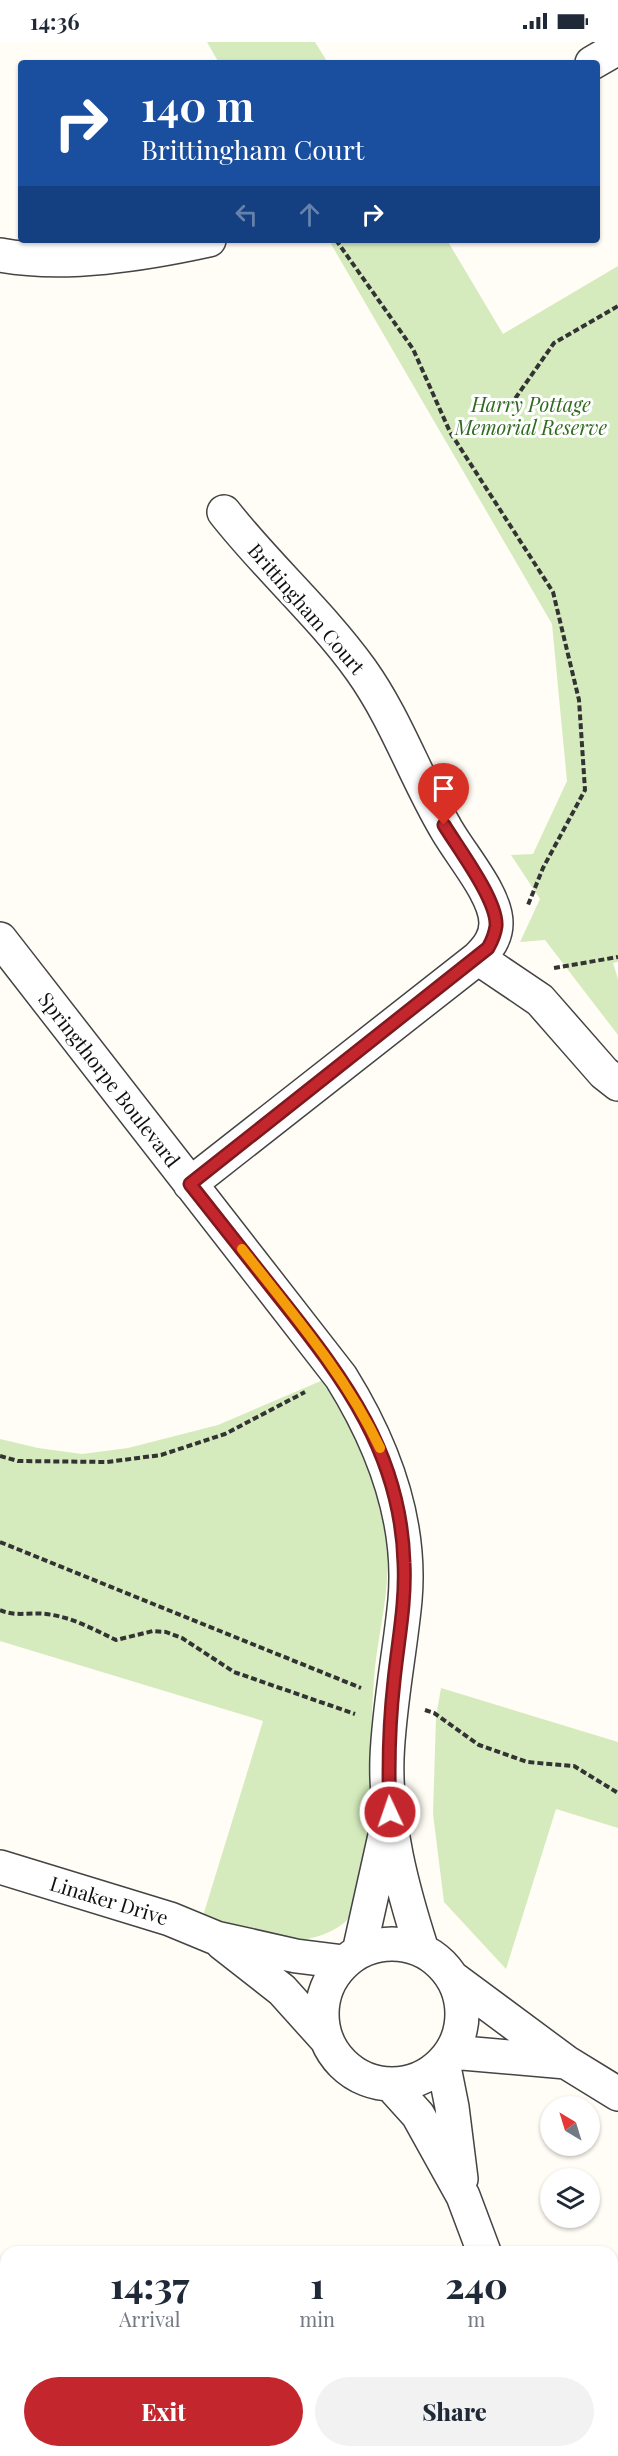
<!DOCTYPE html>
<html lang="en">
<head>
<meta charset="utf-8">
<style>
  :root { --surface:#fff; --page:#f2f2f3; --text:#1f2937; --muted:#747a83; --accent:#c4262e }
  body { margin:0; font-family:"Playfair Display",serif; background:var(--page); color:var(--text); height:100vh; display:flex; flex-direction:column; font-size:22px; white-space:nowrap }
  * { box-sizing:border-box; margin:0 }
  p { font-size:20px; color:var(--muted) }
  .icon { flex:none; width:33px; height:33px; fill:none; stroke:currentColor; stroke-width:2; stroke-linecap:round; stroke-linejoin:round }
  .map { position:relative; flex:1; overflow:hidden }
  .details { position:absolute; left:0px; top:2204px; width:618px; height:212px; display:flex; flex-direction:column; background:var(--surface); border-radius:18px 18px 0 0; box-shadow:0 2px 4px #0004 }
  .details>* { flex:none }
  .hud { position:absolute; left:18px; top:18px; width:582px; height:183px; border-radius:6px; box-shadow:0 2px 4px #0004; background:#1a4fa0; color:#fff; overflow:hidden }
  .needle { width:39px; rotate:322deg }
  .tools { position:absolute; left:540px; top:2054px; display:grid; gap:12px }
  .tools a { display:grid; place-items:center; width:60px; height:60px; border-radius:50%; background:var(--surface); box-shadow:0 2px 4px #0004; font-size:30px }
  .pin { position:absolute; display:grid; place-items:center; width:51px; height:51px; color:#fff; margin:-62px -26px; border-radius:50% 50% 50% 0; rotate:-45deg; box-shadow:0 0 6px #0007 }
  .pin .icon { rotate:45deg }
  .me { position:absolute; width:66px; margin:-33px; rotate:357deg; stroke-linejoin:round; filter:drop-shadow(0 0 4px #0008) }
  .turn { display:flex; align-items:center; gap:21px; height:126px; padding:0 24px; font-size:27px }
  .turn .icon { width:78px; height:78px; stroke-width:2.5 }
  .turn b { display:block; font-size:42px; line-height:51px }
  .lanes { display:flex; align-items:center; height:57px; padding:0 24px; background:#0003; justify-content:center; gap:30px; direction:ltr }
  .lanes .off { opacity:.35 }
  .eta { display:flex; justify-content:space-evenly; align-items:center; height:102px; text-align:center }
  .eta b { font-size:36px; font-weight:800; line-height:42px }
  .primary-button { display:flex; gap:12px; margin-top:auto; padding:12px 24px }
  .primary-button a { flex:1; height:69px; border-radius:36px; background:var(--accent); color:#fff; font-size:24px; font-weight:800; line-height:69px; text-align:center }
  .primary-button a+a { background:var(--page); color:var(--text) }
  .status { display:flex; justify-content:space-between; align-items:center; height:42px; padding:0 30px; background:var(--surface); direction:ltr }
  .status svg { height:16px; fill:currentColor }
  .map>svg:first-child { display:block }
  .green { fill:#d5ebbd }
  .lines { fill:none; stroke-linecap:round; stroke-linejoin:round }
  .minor-casing { stroke:#444; stroke-width:36 }
  .path { stroke:#333; stroke-width:4; stroke-dasharray:6 3; stroke-linecap:butt }
  .minor { stroke:#fff; stroke-width:33 }
  .route-casing { stroke:#7f191e; stroke-width:15 }
  .route { stroke:#c4262e; stroke-width:10 }
  .slow { stroke:#f59e0b; stroke-width:10 }
  .labels { text-anchor:middle; stroke-width:6; stroke-linejoin:round; paint-order:stroke }
  .park-label { font-size:20px; font-style:italic; fill:#2f6b1f; stroke:#fff }
  .street-label { font-size:20px; fill:#111; stroke:#fff }
</style>
</head>
<body>
<div class="status"><b>14:36</b><svg viewBox="0 0 49 12"><path d="M0 12V9h3v3zM5 12V6h3v6zM10 12V3h3v9zM15 12V0h3v12zM26 1h20v11H26zM47 4h2v5h-2z"/></svg></div>
<div class="map">
<svg width="618" height="2414" viewBox="0 0 618 2414">
  <rect width="100%" height="100%" fill="#fffdf5"/>
  <path class="green" d="M207,0H315L328,21H219Z
    M340,198H447L503,292L618,224V920L613,921L618,937V993L545,898L520,900L540,857L511,813L533,812L567,739L552,582L331,202Z
    M323,1338C355,1388 379,1442 386,1502C392,1547 377,1592 374,1637C371,1673 371,1710 372,1746C372,1768 374,1792 370,1814C367,1831 357,1870 344,1881C324,1897 292,1902 266,1899C250,1897 220,1881 203,1874L263,1679L0,1599V1397L38,1406L82,1412L128,1406L218,1383Z
    M441,1646L618,1700V1786L556,1767L506,1927L444,1860L433,1772L436,1675Z"/>
  <g class="lines">
    <defs>
      <path id="minor" d="M592,21L618,6
        M0,213C65,225 145,212 209,198
        M0,897L341,1335C382,1401 412,1478 405,1558C400,1611 389,1663 387,1716C385,1782 402,1846 422,1908
        M478,916L540,958L604,1031L618,1042
        M190,1142L478,916C488,906 496,896 496,881C496,852 459,811 445,785C415,734 396,677 361,628C320,571 267,525 224,470
        M0,1825L170,1877L216,1896L296,1914L344,1920
        M222,1901L282,1948L327,1998
        M322 1972a70 70 0 1 1 140 0a70 70 0 1 1-140 0Z
        M359,1910L386,1789
        M454,1937L566,2020L618,2052
        M451,2010L566,2020
        M443,2020L452,2065L461,2137
        M390,2042L418,2073L463,2154L484,2210
        M559,2409L561,2414"/>
    </defs>
    <use href="#minor" class="minor-casing"/>
    <path class="path" d="M336,198L413,307L450,390L553,550L579,658L585,748L543,826L528,863
      M505,371L554,301L618,264
      M554,926L618,915
      M0,1414L18,1419L107,1420L161,1413L225,1392L305,1350
      M0,1500L361,1646
      M0,1568C15,1575 30,1570 46,1572C72,1575 93,1587 116,1598L153,1589L166,1590L182,1596L234,1630L355,1672
      M425,1668L434,1671L479,1703L527,1720L574,1724L618,1751"/>
    <use href="#minor" class="minor"/>
  </g>
  <g class="lines">
    <defs>
      <path id="route" d="M390,1770C388,1725 389,1683 394,1639C398,1599 406,1561 404,1521C401,1412 345,1338 280,1256C250,1218 220,1180 190,1142L488,906C492,899 495,892 496,884C498,859 458,806 444,783"/>
    </defs>
    <use href="#route" class="route-casing"/>
    <use href="#route" class="route"/>
    <path class="slow" d="M242,1207C292,1271 345,1332 380,1406"/>
  </g>
  <g class="labels">
    <g class="park-label">
      <text x="531" y="370">Harry Pottage<tspan x="531" dy="23">Memorial Reserve</tspan></text>
    </g>
    <g class="street-label">
      <text transform="translate(306 567) rotate(49)" y="7">Brittingham Court</text>
      <text transform="translate(109 1038) rotate(52)" y="7">Springthorpe Boulevard</text>
      <text transform="translate(109 1859) rotate(17)" y="7">Linaker Drive</text>
    </g>
  </g>
</svg>
<div class="tools">
<a><svg class="needle" viewBox="-14 -14 28 28"><path d="M0-13l5 13h-10z" fill="#e53935"/><path d="M0 13l5-13h-10z" fill="#747a83"/></svg></a>
<a><svg class="icon" aria-label="layers" viewBox="0 0 24 24"><path d="M12 4l9 5-9 5-9-5zM3 14l9 5 9-5"/></svg></a>
</div>
<div class="pin" style="left:444px;top:783px;background:#d93025"><svg class="icon" aria-label="arrive" viewBox="0 0 24 24"><path d="M6 21V4h12l-3 4 3 4H6"/></svg></div>
<svg class="me" style="left:390px;top:1770px" viewBox="-20 -20 40 40"><circle r="17" fill="#c4262e" stroke="#fff" stroke-width="3"/><path d="M0-11L8 9 0 5-8 9z" fill="#fff"/></svg>
<div class="hud">
<div class="turn"><svg class="icon" aria-label="right" viewBox="0 0 24 24"><path d="M7 20v-9h11M14 6l5 5-5 5"/></svg><div><b>140 m</b>Brittingham Court</div></div>
<div class="lanes"><svg class="icon off" aria-label="left" viewBox="0 0 24 24"><path d="M17 20v-9H6M10 6l-5 5 5 5"/></svg><svg class="icon off" aria-label="ahead" viewBox="0 0 24 24"><path d="M12 20V5M6 11l6-6 6 6"/></svg><svg class="icon" aria-label="right" viewBox="0 0 24 24"><path d="M7 20v-9h11M14 6l5 5-5 5"/></svg></div>
</div>
<section class="details">
<div class="eta">
<div><b>14:37</b><p>Arrival</p></div>
<div><b>1</b><p>min</p></div>
<div><b>240</b><p>m</p></div>
</div>
<div class="primary-button"><a>Exit</a><a>Share</a></div>
</section>
</div>
</body>
</html>
